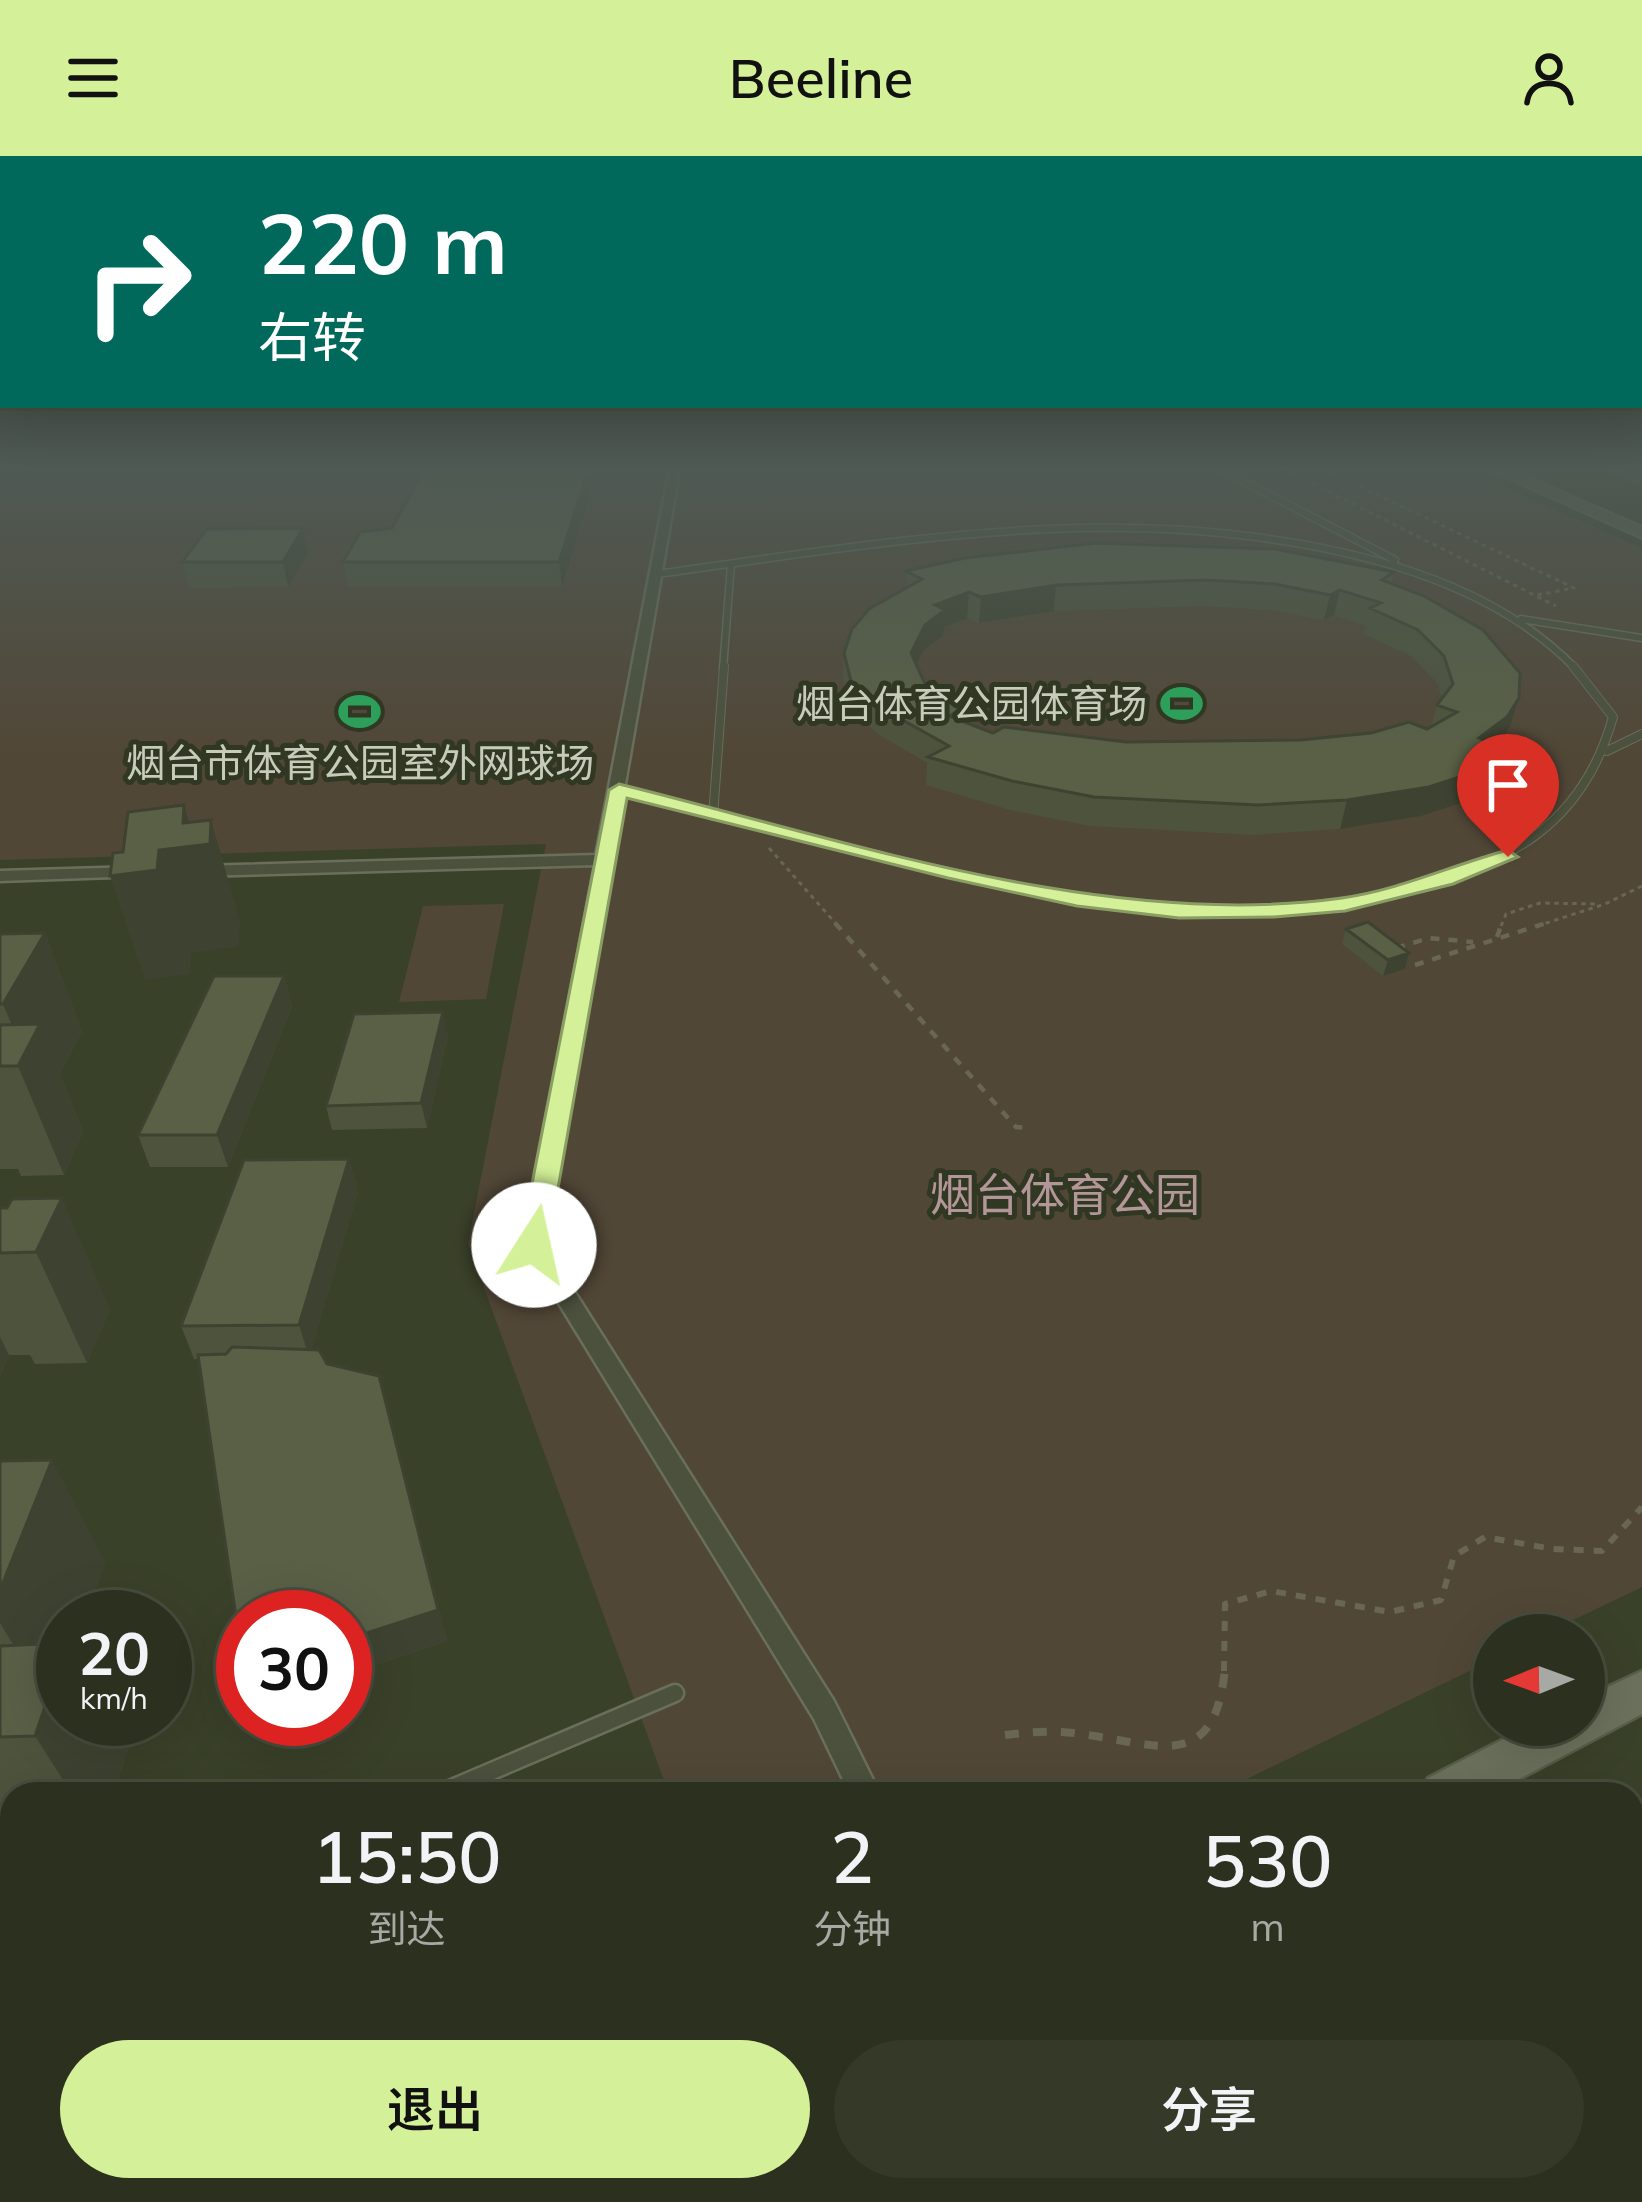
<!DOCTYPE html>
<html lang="zh">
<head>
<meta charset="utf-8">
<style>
  :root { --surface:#2c311f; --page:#343928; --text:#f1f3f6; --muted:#a6a9a4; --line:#484c3d; --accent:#d4f199 }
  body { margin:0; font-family:Mulish,"Noto Sans SC",sans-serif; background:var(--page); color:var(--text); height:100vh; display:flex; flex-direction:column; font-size:45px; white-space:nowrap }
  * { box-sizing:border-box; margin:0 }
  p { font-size:39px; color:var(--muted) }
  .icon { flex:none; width:66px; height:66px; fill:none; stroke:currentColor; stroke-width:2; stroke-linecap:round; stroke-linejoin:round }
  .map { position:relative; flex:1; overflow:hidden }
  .details { position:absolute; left:0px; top:1626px; width:1644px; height:420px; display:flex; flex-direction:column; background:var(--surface); border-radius:36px 36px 0 0; box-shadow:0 12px 48px #0002,0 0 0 3px var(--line) }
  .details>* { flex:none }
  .banner { position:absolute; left:0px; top:0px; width:1644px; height:252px; box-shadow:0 12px 48px #0002,0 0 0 3px var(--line); background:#00695c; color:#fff; overflow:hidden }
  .needle { width:78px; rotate:269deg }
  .fabs { position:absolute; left:1473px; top:1458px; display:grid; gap:24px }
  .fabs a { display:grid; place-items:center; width:132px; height:132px; border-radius:50%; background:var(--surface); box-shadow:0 12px 48px #0002,0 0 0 3px var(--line); font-size:60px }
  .speed { position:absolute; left:36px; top:1434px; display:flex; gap:24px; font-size:60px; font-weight:700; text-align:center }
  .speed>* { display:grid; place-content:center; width:156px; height:156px; border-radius:50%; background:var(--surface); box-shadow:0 12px 48px #0002,0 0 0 3px var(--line); line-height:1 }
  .speed small { font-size:30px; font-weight:400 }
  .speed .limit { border:18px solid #d22; background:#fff; color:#111 }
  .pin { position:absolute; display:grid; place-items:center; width:102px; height:102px; color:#fff; margin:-123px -51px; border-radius:50% 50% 50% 0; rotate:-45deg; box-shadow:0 0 12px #0007 }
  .pin .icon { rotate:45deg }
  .me { position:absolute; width:132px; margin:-66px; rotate:10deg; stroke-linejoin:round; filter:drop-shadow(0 0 9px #0008) }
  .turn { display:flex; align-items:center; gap:42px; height:252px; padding:0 60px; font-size:54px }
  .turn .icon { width:156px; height:156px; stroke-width:2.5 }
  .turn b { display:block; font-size:84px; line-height:102px }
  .eta { display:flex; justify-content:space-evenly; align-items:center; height:204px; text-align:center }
  .eta b { font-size:72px; font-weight:600; line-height:84px }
  .primary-button { display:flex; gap:24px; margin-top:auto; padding:24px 60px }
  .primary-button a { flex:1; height:138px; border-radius:72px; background:var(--accent); color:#111; font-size:48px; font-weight:600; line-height:138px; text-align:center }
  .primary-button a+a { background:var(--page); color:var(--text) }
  header { display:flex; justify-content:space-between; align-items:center; height:156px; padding:0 60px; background:var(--accent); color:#111; font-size:54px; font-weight:600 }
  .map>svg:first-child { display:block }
  .green { fill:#514737 }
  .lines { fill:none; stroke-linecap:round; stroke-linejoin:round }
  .service-far2-casing { stroke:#696f5b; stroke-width:9 }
  .service-far1-casing { stroke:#696f5b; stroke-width:10 }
  .service-casing { stroke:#696f5b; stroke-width:21 }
  .minor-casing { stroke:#696f5b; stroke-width:5 }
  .secondary-casing { stroke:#696f5b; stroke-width:4 }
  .primary-casing { stroke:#575e4a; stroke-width:5 }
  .path-far3 { stroke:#696655; stroke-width:3; stroke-dasharray:4.5 4.5; stroke-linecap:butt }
  .path-far2 { stroke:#696655; stroke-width:4.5; stroke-dasharray:9 9; stroke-linecap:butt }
  .path-far1 { stroke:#696655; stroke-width:6; stroke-dasharray:10 10; stroke-linecap:butt }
  .path { stroke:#696655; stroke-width:8; stroke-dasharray:14 14; stroke-linecap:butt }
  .service-far2 { stroke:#4b513d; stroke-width:6 }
  .service-far1 { stroke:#4b513d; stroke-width:8 }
  .service { stroke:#4b513d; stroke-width:16 }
  .minor { fill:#4b513d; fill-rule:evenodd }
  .secondary { fill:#5c644c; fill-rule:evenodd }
  .primary { fill:#6b715c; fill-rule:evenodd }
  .wall { fill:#4d533c; fill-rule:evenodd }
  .shaded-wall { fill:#3e4331 }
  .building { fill:#596046; stroke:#3e4331; stroke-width:3; fill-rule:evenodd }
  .route { fill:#d4f199; stroke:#8a9d63; stroke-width:3 }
  .labels { text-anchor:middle; stroke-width:10; stroke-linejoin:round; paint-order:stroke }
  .far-poi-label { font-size:39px; fill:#c6cbba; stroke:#303722; text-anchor:end }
  .park-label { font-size:45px; fill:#b39698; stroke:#303722 }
</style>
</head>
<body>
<header><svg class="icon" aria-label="menu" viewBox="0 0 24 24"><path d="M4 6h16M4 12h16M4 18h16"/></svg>Beeline<svg class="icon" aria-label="person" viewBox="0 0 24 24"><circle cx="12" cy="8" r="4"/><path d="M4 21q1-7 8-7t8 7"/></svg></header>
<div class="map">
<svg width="1642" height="2046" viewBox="0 0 1642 2046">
  <rect width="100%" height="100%" fill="#3a4129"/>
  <path class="green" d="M0,311H1458L1642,392V1431L1542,1479H1494V1503L1216,1638H669L468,1088L546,688L0,704Z
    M504,748L486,843L399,846L423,750Z"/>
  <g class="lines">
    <defs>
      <path id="service-far2" d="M1216,311L1395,404
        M1610,311L1642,324
        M657,418C896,385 1132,341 1370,403C1446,423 1521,456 1576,513
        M1521,463L1642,482
        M723,513L731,408"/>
      <path id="service-far1" d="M1607,595L1642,578
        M619,634C715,660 812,684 910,707C1080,746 1229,775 1402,734C1508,709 1582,671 1613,561L1573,510
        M713,660L724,510"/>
      <path id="service" d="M438,1638L675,1537
        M0,1825L12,1820"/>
      <path id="minor" d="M670,311H680L545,1089L834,1545L880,1638H850L814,1563L523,1089L595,709L199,720L191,715L199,710L596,699Z
        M137,711L143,712V720L0,725V715Z"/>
      <path id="secondary" d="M1483,311H1504L1642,371V382Z"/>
      <path id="primary" d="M1642,1515V1558L1491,1638H1421L1428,1622L1531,1569H1584V1542Z
        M1642,1646V1694L1632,1698V1650Z
        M662,2034H735L730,2046H657Z
        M953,2034H1025L1020,2046H948Z"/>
    </defs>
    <use href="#service-far2" class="service-far2-casing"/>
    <use href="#service-far1" class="service-far1-casing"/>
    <use href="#service" class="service-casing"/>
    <use href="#minor" class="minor-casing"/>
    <use href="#secondary" class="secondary-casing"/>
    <use href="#primary" class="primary-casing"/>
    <path class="path-far3" d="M1280,311L1556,450
      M1319,311L1574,432L1537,439
      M769,692L838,770
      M1501,770L1506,758L1540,747L1599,748
      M1537,770L1605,748L1642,730"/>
    <path class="path-far2" d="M835,767L1016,971L1028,972
      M1497,781L1502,767
      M1396,792L1429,782L1473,786
      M1415,809L1546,767"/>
    <path class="path-far1" d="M1224,1515L1225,1448L1271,1435L1390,1456L1441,1444L1454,1400L1485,1381L1553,1393L1602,1395L1642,1351"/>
    <path class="path" d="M1005,1579C1030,1576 1055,1574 1081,1578C1158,1588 1215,1619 1225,1512
      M1632,1898L1642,1912
      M1438,2046L1447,2034
      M1550,2046L1553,2034"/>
    <use href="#service-far2" class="service-far2"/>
    <use href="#service-far1" class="service-far1"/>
    <use href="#service" class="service"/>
    <use href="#minor" class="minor"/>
    <use href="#secondary" class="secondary"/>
    <use href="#primary" class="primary"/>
  </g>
  <path class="wall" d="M598,311L562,431H348L343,406L392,372Z
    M308,397L288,431L189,432L182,406Z
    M906,415L1394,416L1391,428L1510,570L1497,590L1508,595L1499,623L1464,646L1421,660L1340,673L1253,679L1090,670L1010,654L926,629L927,607L876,577L851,552L843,523L844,497L906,432ZM1202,450L1271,454L1324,464L1334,459L1366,470L1364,478L1411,500L1437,527L1442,542L1437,549L1431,571L1427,573L1300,584L1126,586L993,577L962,565L925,528L917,509L923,495L943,480L944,471L967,462L979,467L1054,455Z
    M1346,773L1409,797L1405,813L1383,820L1342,788Z
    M45,777L82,875L60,918L83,976L64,1019L21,1020L18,1013H0V778Z
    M284,820L292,851L228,1011H150L138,979Z
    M448,879L427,972L332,974L326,950Z
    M349,1003L358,1035L311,1194L327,1208L388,1252L447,1485L354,1516L358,1537L345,1542V1461L199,1203H194L181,1170Z
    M0,1052L110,1153L87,1207L35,1208L30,1199H9L0,1220Z
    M0,1305L105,1406L86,1461H63V1563L128,1593L114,1638H12V1671H0Z"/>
  <path class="shaded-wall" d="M589,311H598L562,431L559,406Z
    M303,372L308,397L288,431L283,406Z
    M1056,429L1054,455L979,467L981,441Z
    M1340,434L1334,459L1324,464L1330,439Z
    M969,436L967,462L944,471L943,480L923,495L910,523L911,497L935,449Z
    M1519,542L1510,570L1499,589L1471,610L1479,582Z
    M963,553L961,580L949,560Z
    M1508,595L1499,623L1464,646L1421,660L1340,673L1347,644Z
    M184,649L196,690L211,664L240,765L239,790L191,797L190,818L145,824L110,720L159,694L183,667Z
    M45,777L82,875L60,918L83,976L64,1019L18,910L24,898L3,848Z
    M1409,797L1405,813L1383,820L1388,804Z
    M284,820L292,851L228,1011L217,979Z
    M443,856L448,879L427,972L421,947Z
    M349,1003L358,1035L309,1201L299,1169Z
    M62,1042L110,1153L87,1207L36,1096Z
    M0,1181L9,1199L0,1220Z
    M388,1252L447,1485L354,1516L358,1537L345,1542V1484Z
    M52,1304L105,1406L86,1461H63V1563H110L128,1593L114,1638H72L35,1580L47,1544L0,1467V1434Z
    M258,1563H281L261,1570Z"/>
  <path class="building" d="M425,311H589L559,406H343L360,376L392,372Z
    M303,372L283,406H182L207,373Z
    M1096,387L1275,393L1394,416L1382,424L1424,440L1483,474L1520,517L1519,542L1507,561L1479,582L1508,595L1472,617L1429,631L1347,644L1258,649L1094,641L1012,625L928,601L949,590L876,549L851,525L844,497L852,473L869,453L922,423L906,415L965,402ZM1206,424L1275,428L1330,439L1340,434L1381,447L1370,452L1418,474L1444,500L1453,528L1437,549L1457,556L1427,573L1409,566L1371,577L1300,584L1126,586L1004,571L993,577L949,560L963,553L925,528L911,497L925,469L945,454L935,449L969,436L981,441L1056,429Z
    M184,649L183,667L211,664L210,688L159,694L157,714L110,720L113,697L123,696L128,656Z
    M1368,766L1409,797L1388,804L1346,773Z
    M45,777L3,848H0V778Z
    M214,820H284L217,979H138Z
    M443,856L421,947L326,950L354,858Z
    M40,868L18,910H0V869Z
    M349,1003L299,1169L181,1170L244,1004Z
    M62,1042L36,1096L0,1097V1052H7L12,1043Z
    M232,1191L319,1194L327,1208L379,1220L438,1454L345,1484V1461H243V1509L198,1199L226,1198Z
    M52,1304L0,1434V1305Z
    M63,1487V1498L35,1580L0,1581V1490Z"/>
  <linearGradient id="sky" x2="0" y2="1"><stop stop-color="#202417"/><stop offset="0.52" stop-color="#4f5a54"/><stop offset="1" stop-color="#4f5a54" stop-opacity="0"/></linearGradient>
  <rect width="1642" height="597" fill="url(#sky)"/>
  <path class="route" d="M619,628C846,684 1107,775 1342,742C1399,734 1452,709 1508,694L1518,701L1453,728L1345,755L1274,761L1179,762L1077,750L948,722L627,642L548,1089L534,1099L520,1089L609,634Z"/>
  <defs>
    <symbol id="stadium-bare" viewBox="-9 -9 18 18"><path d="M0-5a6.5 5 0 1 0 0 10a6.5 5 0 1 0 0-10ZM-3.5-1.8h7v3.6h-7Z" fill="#2e9e5b" stroke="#303722" stroke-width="2.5" paint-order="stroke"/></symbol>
  </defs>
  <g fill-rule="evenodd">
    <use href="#stadium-bare" x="1152" y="518" width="59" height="59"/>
    <use href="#stadium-bare" x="330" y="526" width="59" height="59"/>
  </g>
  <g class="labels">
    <g class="far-poi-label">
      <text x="1147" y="562">烟台体育公园体育场</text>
      <text x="360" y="621" text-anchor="middle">烟台市体育公园室外网球场</text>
    </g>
    <g class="park-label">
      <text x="1065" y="1055">烟台体育公园</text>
    </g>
  </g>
</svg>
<div class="fabs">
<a><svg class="needle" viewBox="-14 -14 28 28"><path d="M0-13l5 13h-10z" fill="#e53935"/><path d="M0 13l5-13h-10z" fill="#a6a9a4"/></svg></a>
</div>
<div class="speed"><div>20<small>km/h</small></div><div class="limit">30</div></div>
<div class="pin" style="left:1508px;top:701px;background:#d93025"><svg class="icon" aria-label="arrive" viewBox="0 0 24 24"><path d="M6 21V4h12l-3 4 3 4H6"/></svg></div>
<svg class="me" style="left:534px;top:1089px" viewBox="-20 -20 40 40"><circle r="19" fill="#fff"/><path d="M0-13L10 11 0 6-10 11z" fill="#d4f199"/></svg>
<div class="banner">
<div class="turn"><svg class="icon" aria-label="right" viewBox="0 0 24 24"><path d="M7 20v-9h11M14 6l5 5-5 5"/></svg><div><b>220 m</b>右转</div></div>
</div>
<section class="details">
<div class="eta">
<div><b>15:50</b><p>到达</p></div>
<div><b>2</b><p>分钟</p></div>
<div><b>530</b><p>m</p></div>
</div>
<div class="primary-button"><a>退出</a><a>分享</a></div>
</section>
</div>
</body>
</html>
